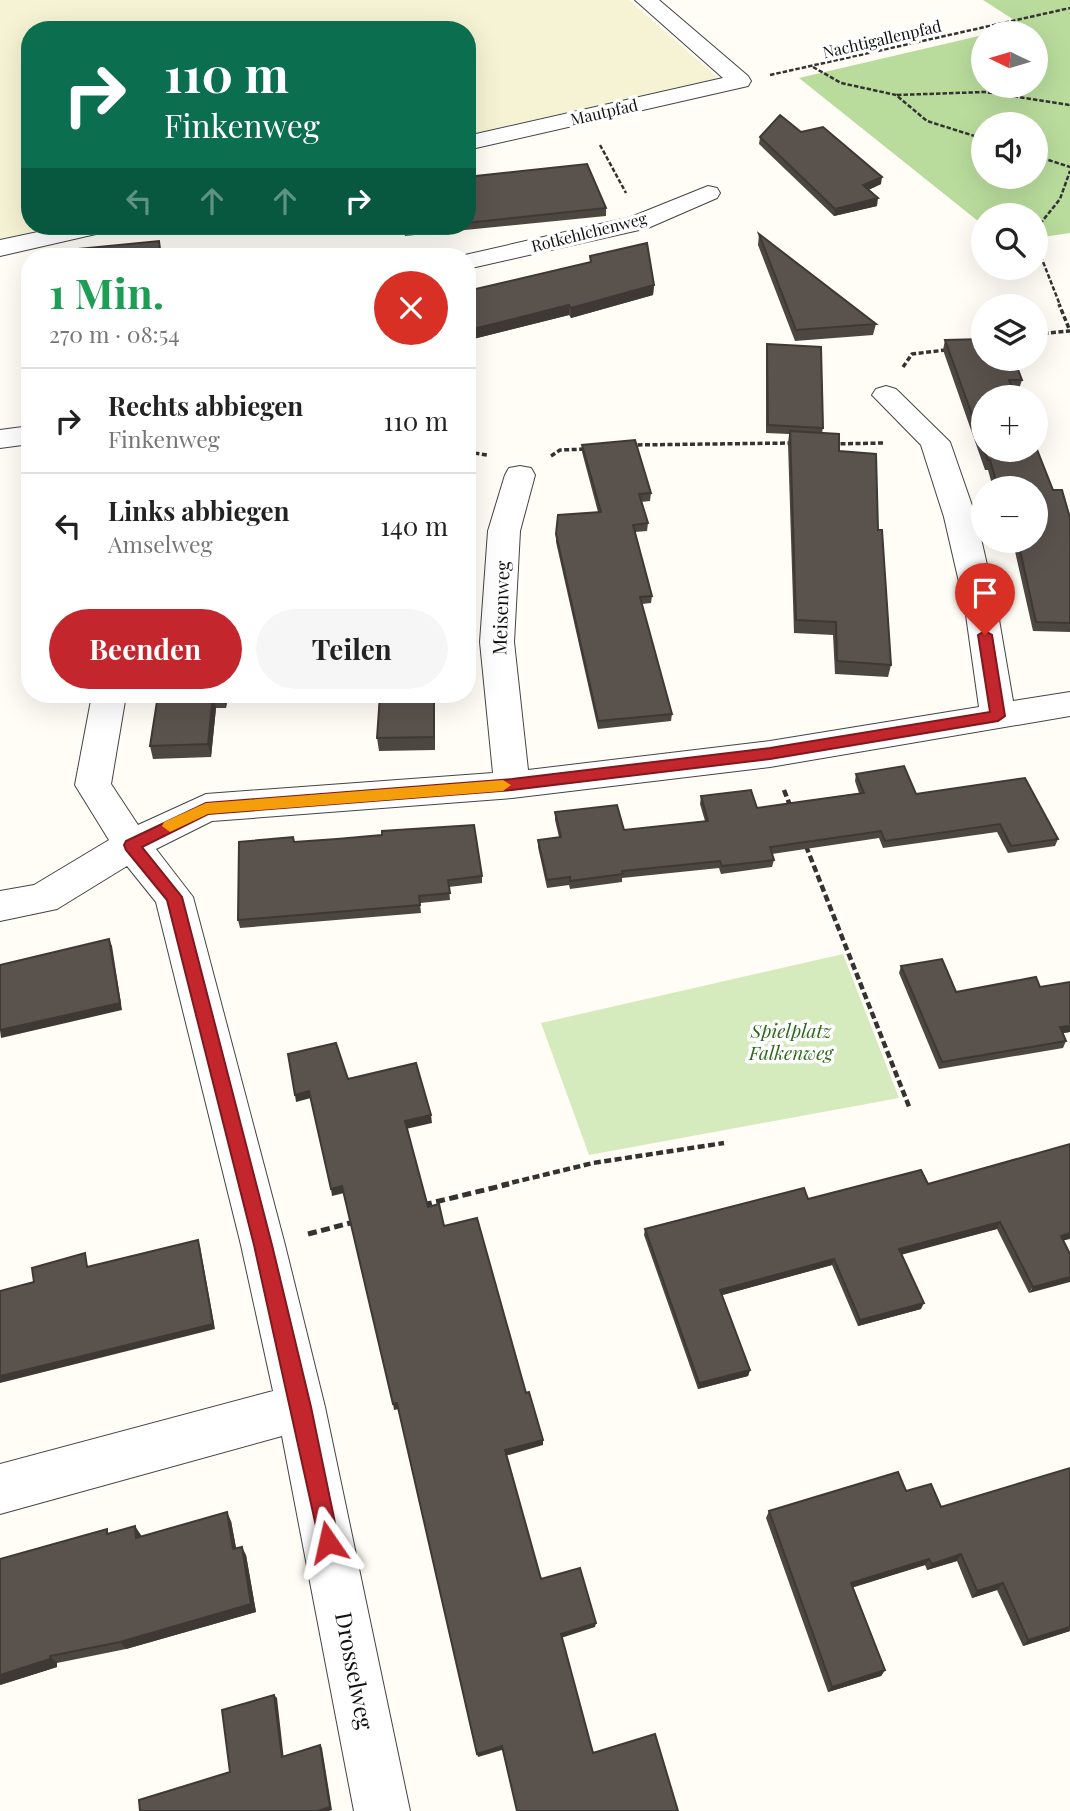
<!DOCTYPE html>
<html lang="de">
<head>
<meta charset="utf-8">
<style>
  :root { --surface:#fff; --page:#f6f6f6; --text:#222; --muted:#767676; --line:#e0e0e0; --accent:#c4262e }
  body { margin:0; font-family:"Playfair Display",serif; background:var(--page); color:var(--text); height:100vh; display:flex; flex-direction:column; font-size:26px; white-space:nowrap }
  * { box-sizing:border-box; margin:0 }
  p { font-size:23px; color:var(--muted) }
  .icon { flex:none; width:38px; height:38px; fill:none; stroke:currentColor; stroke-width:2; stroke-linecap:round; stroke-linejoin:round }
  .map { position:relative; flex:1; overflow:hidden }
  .panel { position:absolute; left:21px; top:248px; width:455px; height:455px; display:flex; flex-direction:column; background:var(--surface); border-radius:28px; box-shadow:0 7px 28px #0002 }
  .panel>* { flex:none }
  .guide { position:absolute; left:21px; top:21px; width:455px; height:214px; border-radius:28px; box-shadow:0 7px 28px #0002; background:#0b6e4f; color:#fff; overflow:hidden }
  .needle { width:46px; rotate:275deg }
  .controls { position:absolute; left:971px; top:21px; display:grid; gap:14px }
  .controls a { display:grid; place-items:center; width:77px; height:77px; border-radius:50%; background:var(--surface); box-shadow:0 7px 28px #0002; font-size:35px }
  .pin { position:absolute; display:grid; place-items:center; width:60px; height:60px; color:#fff; margin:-72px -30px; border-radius:50% 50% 50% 0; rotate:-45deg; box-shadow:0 0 7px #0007 }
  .pin .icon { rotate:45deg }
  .me { position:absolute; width:77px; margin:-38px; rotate:349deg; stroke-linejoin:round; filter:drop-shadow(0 0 5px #0008) }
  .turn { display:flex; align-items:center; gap:24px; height:147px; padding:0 28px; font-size:32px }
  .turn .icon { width:91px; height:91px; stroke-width:2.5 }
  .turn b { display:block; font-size:49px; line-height:60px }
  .lanes { display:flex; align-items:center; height:66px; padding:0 28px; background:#0003; justify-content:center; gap:35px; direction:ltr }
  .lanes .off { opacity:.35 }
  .round { display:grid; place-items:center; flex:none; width:74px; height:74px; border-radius:37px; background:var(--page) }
  .headline { display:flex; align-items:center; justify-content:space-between; height:119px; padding:0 28px }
  h1 { font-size:42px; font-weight:700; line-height:52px; color:#1e9e55 }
  .cta { display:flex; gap:14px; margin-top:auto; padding:14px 28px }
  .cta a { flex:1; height:80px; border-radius:42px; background:var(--accent); color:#fff; font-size:28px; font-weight:700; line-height:80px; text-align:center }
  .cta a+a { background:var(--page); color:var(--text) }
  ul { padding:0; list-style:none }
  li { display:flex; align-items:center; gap:21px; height:105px; padding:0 28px; border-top:2px solid var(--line) }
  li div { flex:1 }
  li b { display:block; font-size:26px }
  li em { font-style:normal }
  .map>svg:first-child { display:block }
  .farmland { fill:#f6f3d4 }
  .green { fill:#d5ebbd }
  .forest { fill:#b9dc9c; fill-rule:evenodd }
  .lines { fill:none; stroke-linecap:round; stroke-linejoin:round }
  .street-casing { stroke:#444; stroke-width:2 }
  .path-far3 { stroke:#333; stroke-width:2.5; stroke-dasharray:4.5 2; stroke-linecap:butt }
  .path-far2 { stroke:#333; stroke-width:3.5; stroke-dasharray:5 2.5; stroke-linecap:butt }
  .path-far1 { stroke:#333; stroke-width:4.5; stroke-dasharray:7 3.5; stroke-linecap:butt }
  .path { stroke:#333; stroke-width:5; stroke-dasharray:9 4.5; stroke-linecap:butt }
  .street { fill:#fff; fill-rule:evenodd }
  .wall { fill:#4d4742 }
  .shaded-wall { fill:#3f3936 }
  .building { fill:#5a524d; stroke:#3f3936; stroke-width:2 }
  .route { fill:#c4262e; stroke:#7f191e; stroke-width:2 }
  .slow { fill:#f59e0b }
  .labels { text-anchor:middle; stroke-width:7; stroke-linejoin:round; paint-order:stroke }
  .far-street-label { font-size:16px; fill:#111; stroke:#fff }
  .street-label { font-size:19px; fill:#111; stroke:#fff }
  .park-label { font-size:19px; font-style:italic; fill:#2f6b1f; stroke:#fff }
  .near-street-label { font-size:23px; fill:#111; stroke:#fff }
</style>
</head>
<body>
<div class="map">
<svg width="1070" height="1811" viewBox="0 0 1070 1811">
  <rect width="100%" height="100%" fill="#fffdf5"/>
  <path class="farmland" d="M0,0H629L718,78L467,135V30H30V226H67L0,241Z"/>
  <path class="green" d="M843,954L899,1098L589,1155L541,1023Z"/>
  <path class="forest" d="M983,0H1070V233L1036,238V215H984L983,225L799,78L983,35L984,86H1036V33H989L1022,25ZM984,124H1036V177H984Z"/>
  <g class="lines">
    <defs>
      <path id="street" d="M635,0H659L748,76L751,81L748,86L467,150V136L723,78Z
        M708,186L717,188L720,193L717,198L648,228L467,269V257H456L631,217Z
        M66,226H113L109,231L0,256V240Z
        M886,386L896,389L950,442L976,517L997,608L1013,701L1070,692V716L770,767L512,798L212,821L156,849L193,897L285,1245L325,1407L410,1811H354L282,1436L0,1514V1464L273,1391L241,1245L156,902L127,866L57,909L0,921V891L34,885L109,840L75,785L92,695H126L111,784L138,825L206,794L493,773L480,642L488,531L505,475L509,468L520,466L531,468L535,475L520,531L514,642L528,770L770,741L979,707L965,608L944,517L921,445L872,395L876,389Z
        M30,426V444L0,448V430Z"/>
    </defs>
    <use href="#street" class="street-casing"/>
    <path class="path-far3" d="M813,67L841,83L896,95L927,121L984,139
      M770,75L1070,8
      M897,95L985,92L1070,105
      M600,145L626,193
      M1036,156L1070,167
      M1036,229L1060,199L1070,171
      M1036,244L1060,305"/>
    <path class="path-far2" d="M1036,334L1070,331L1059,304
      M903,367L912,354L946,350
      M833,444L884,443
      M630,445L793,443
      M467,452L487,455
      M551,456L560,450L587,449"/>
    <path class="path-far1" d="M784,790L791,808
      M806,846L910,1109
      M502,1185L593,1163L724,1143"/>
    <path class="path" d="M423,1205L509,1184
      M308,1234L354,1222"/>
    <use href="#street" class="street"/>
  </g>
  <path class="wall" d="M801,132L881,184L868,190L877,206L834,216L759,144L760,137Z
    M467,177L606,208V216L405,236L403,226H467Z
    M759,234L876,324L873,335L795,341L758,245Z
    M590,256L654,285L653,295L571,318L569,315L473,339L467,314V291L590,262Z
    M945,340L1022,380L1019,389H1013L984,397V450H1036L1053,490L1070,518V632L1033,631L1014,547H1010L1008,541H1036V488H993L988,470H985L943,350Z
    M767,344L823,428L822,433L839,451L878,530L891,665L888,677L835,674L833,635L794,633L788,444L789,434L766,433V352Z
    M582,445L651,493L650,501L641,502L648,523L647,531L635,532L652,596L651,603L642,604L672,714L671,721L598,729L556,542V534L598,512L582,452Z
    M158,695H228L226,708H216L211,757L153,759L150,746Z
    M373,695H435V750L379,751L377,738L379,702H374Z
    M856,774L1058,839L1055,846L1008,853L997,832L883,848L879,838L772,854L774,860L772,867L721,874L719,868L622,878V882L570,889L569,885L547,888L538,847V840L559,837L555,820V812L624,830L705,821L700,804L701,796L757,808L859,793L855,781Z
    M294,841L482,876V883L449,887L450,900L420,903L421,913L240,928L238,920Z
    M901,966L956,992L1040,987L1070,982V1032L1063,1033L1066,1041L1063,1048L939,1069L899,973Z
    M928,1184L1063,1240L1029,1293L997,1229L901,1254L921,1309L858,1326L832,1265L722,1295L750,1370L748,1376L698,1389L644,1235L645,1229L808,1199Z
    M906,1491L941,1507L1070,1631L1023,1646L997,1590L972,1598L957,1561L927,1570L925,1565L853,1587L885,1670L881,1676L828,1692L766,1518L769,1511Z
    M231,1521L236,1548L246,1555L256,1612L126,1649L57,1663V1667L0,1685L109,1533L141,1535V1536Z"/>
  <path class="shaded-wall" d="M882,177L881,184L862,193L863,185Z
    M878,198L877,206L834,216L835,209Z
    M654,285L653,295L571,318V308Z
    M569,305V315L473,339V329Z
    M213,695L216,708L211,757L208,744Z
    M223,695H228L226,708Z
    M434,695H435V750L434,737Z
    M109,939L112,946L122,1010L1,1038L0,1030Z
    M1070,1026V1032L1057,1034L1060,1027Z
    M309,1091L311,1098L296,1102L295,1095Z
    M431,1115L432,1123L406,1129L405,1121Z
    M342,1186L344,1193L332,1196L331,1189Z
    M1000,1222L997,1229L897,1256L899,1249Z
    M1070,1233V1239L1057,1242L1061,1236Z
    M198,1240L200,1247L215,1329L0,1383V1376Z
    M834,1259L832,1265L719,1296L720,1290Z
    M1070,1277V1282L1029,1293L1033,1287Z
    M924,1303L921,1309L858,1326L860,1320Z
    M750,1370L748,1376L698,1389L699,1383Z
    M397,1403L399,1409L394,1410L393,1404Z
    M543,1440V1445L505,1456V1450Z
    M227,1512L231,1521L238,1558L233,1549Z
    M135,1526L141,1535L142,1546L136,1538Z
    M242,1547L246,1555L256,1612L126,1649L120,1642Z
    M961,1554L957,1561L927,1570L932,1564Z
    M929,1559L925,1565L848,1589L851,1583Z
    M1003,1583L997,1590L972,1598L977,1591Z
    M596,1623L595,1627L561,1638V1634Z
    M1070,1627V1631L1023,1646L1028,1640Z
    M50,1656L57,1663V1667L0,1685V1675Z
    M885,1670L881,1676L828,1692L832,1687Z
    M274,1695L277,1698L284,1760L282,1757Z
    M320,1745L322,1748L332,1810L329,1811H318Z
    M502,1746V1750L478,1757L477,1754Z"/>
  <path class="building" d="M780,115L801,132L823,127L882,177L863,185L878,198L835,209L760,137Z
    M587,164L606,208L467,223V177Z
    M404,226H435L405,229Z
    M759,234L876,324L796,330Z
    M159,241L161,257H38L36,253Z
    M647,243L654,285L571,308L569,305L473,329L467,306V291L591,262L590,256Z
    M984,339V359H1014L1022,380H1009L1016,397H984V448L945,340Z
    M767,344L821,347L823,428L768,425Z
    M790,431L839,434V451L876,454L878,530H882L891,665L837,661L836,622L796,620Z
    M635,440L651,493L639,494L648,523L633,525L652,596L640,597L672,714L598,721L556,534L558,515L601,512L582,445Z
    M1036,447L1053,490H1062L1070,518V623L1036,622L1018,541H1036V488H998L990,460H988L984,450H1036Z
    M158,695H223H213L208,744L150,746Z
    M380,695H434V737L377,738Z
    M904,766L916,794L1025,778L1058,839L1011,846L1000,824L885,841L881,831L770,847L774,860L722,866L720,861L622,871L623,874L570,881V877L547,880L538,840L561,837L555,812L617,805L624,830L708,821L701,796L751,790L757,808L806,801L864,793L856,774Z
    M474,825L482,876L448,880L450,893L419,896L420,905L238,920L239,842L293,837L294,842L337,839L382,835V831Z
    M109,939L120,1003L0,1030V965Z
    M942,959L956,992L1036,977L1040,987L1070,982V1026L1060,1027L1066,1041L942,1062L901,966Z
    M336,1043L348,1079L416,1063L431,1115L405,1121L428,1207L439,1204L444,1226L477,1218L526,1393L529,1392L543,1440L505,1450L541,1579L580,1568L596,1623L561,1634L593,1753L655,1734L678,1811H517L502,1746L477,1754L397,1403L393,1404L342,1186L331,1189L309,1091L295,1095L288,1054Z
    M1070,1144V1233L1061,1236L1070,1254V1277L1033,1287L1000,1222L899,1249L924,1303L860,1320L834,1259L720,1290L750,1370L699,1383L645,1229L804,1188L808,1199L921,1170L928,1184Z
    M198,1240L213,1324L0,1376V1291L34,1282L32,1268L85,1253L87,1267Z
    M1070,1468V1627L1028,1640L1003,1583L977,1591L961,1554L932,1564L929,1559L851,1583L885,1670L832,1687L769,1511L898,1472L906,1491L931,1484L941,1507Z
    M227,1512L233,1549L242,1547L251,1604L120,1642L50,1656V1659L0,1675V1559L107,1529V1534L135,1526L136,1538Z
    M274,1695L282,1757L320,1745L330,1807L318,1811H140L139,1800L230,1772L222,1710Z"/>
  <path class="route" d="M985,631L992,635L1005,716L998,721L770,759L512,790L208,814L142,847L182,897L272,1245L311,1407L339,1542L336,1549L328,1552L321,1549L254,1245L167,900L126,850L124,845L126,841L206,803L512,779L770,748L990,712L978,635Z"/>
  <path class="slow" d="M503,780L511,785L503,791L208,814L170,832L162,826L164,822L206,803Z"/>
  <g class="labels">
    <g class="far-street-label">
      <text transform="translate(882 39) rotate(-13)" y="6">Nachtigallenpfad</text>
      <text transform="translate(604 112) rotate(-13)" y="6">Mautpfad</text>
      <text transform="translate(589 232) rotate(-14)" y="6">Rotkehlchenweg</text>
    </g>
    <g class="street-label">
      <text transform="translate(501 608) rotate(-88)" y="7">Meisenweg</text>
    </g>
    <g class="park-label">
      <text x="791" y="1038">Spielplatz<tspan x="791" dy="22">Falkenweg</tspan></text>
    </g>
    <g class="near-street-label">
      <text transform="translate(354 1671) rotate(79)" y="8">Drosselweg</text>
    </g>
  </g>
</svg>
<div class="controls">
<a><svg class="needle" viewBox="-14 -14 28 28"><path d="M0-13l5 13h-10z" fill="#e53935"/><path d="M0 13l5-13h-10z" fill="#767676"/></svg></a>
<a><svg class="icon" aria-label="sound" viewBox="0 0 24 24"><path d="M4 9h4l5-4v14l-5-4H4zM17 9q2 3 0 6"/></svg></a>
<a><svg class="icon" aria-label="search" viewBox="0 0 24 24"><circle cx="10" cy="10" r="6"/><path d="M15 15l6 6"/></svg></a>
<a><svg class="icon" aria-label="layers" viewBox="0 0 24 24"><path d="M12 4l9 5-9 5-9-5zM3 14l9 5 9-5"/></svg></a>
<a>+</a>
<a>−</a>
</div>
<div class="pin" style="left:985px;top:635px;background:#d93025"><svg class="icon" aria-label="arrive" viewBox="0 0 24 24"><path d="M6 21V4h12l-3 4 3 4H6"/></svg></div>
<svg class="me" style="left:328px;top:1542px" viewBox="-20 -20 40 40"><path d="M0-17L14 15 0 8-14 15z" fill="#c4262e" stroke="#fff" stroke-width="4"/></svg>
<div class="guide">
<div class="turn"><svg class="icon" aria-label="right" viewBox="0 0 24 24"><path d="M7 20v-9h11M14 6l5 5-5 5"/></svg><div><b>110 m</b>Finkenweg</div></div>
<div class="lanes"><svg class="icon off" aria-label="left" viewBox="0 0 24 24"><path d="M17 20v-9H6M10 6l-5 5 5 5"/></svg><svg class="icon off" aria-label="ahead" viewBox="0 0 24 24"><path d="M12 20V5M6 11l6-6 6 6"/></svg><svg class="icon off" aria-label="ahead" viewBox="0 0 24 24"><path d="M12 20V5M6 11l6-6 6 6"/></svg><svg class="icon" aria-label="right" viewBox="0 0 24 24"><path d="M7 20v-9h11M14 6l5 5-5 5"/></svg></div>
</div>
<section class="panel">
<div class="headline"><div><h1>1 Min.</h1><p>270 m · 08:54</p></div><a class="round" style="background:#d93025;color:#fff"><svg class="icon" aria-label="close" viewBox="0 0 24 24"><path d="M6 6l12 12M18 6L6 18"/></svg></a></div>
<ul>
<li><svg class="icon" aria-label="right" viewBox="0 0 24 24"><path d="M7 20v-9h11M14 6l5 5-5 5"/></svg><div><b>Rechts abbiegen</b><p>Finkenweg</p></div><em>110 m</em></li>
<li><svg class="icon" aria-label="left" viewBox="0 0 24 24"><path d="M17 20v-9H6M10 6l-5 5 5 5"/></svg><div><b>Links abbiegen</b><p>Amselweg</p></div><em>140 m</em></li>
</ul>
<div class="cta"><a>Beenden</a><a>Teilen</a></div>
</section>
</div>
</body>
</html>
